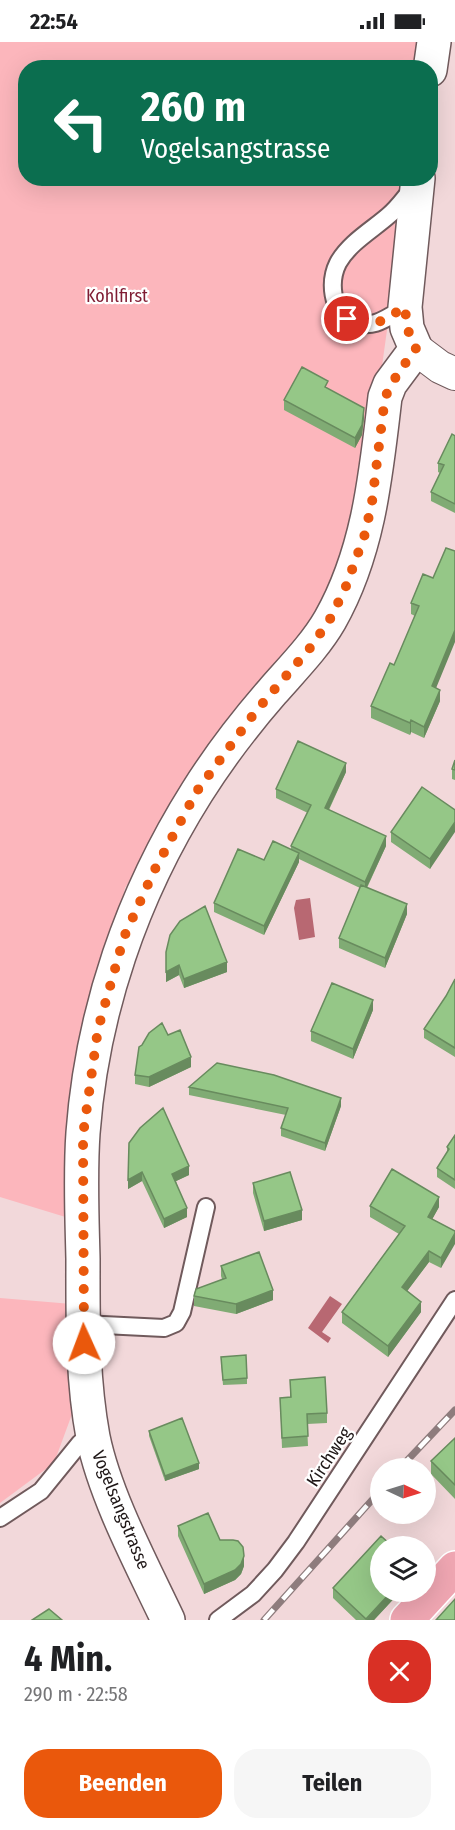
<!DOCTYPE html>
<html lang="de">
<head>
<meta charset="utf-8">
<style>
  :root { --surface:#fff; --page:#f6f6f6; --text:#202124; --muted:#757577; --accent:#ea580c }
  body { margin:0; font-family:"Fira Sans Condensed",sans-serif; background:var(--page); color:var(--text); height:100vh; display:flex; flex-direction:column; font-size:22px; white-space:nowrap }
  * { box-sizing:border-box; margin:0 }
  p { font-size:20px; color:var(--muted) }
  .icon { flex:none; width:33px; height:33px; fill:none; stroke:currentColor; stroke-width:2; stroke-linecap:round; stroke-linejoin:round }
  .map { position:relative; height:1578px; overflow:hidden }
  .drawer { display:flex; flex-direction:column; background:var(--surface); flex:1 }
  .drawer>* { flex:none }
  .hud { position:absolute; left:18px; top:18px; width:420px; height:126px; border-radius:24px; box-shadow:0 6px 24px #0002; background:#0b6e4f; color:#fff; overflow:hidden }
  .needle { width:39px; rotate:94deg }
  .buttons { position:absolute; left:370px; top:1416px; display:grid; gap:12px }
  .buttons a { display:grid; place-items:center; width:66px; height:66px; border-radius:50%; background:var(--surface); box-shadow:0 6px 24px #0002; font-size:30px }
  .pin { position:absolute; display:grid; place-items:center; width:51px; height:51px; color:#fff; margin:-26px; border:3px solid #fff; border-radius:50%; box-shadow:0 2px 6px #0007 }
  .me { position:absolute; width:66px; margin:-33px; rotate:358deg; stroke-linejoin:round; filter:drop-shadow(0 0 4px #0008) }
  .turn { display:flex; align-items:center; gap:21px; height:126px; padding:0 24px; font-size:27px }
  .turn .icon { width:78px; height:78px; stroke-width:2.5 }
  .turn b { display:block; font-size:42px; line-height:51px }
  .round { display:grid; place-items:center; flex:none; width:63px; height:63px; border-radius:24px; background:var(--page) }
  .overview { display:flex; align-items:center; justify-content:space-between; height:102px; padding:0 24px }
  h1 { font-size:36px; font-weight:700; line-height:45px }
  .button { display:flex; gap:12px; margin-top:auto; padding:12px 24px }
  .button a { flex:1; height:69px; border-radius:24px; background:var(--accent); color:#fff; font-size:24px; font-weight:700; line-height:69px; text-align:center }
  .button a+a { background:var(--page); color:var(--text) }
  .status { display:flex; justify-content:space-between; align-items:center; height:42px; padding:0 30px; background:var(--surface); direction:ltr }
  .status svg { height:16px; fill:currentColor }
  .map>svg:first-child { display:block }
  .green { fill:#fcb6bc }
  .water { fill:#b86872 }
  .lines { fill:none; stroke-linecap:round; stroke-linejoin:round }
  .service-casing { stroke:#705a5c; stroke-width:20 }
  .minor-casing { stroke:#705a5c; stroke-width:34 }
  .tertiary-casing { stroke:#705a5c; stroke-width:36 }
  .primary-casing { stroke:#fff; stroke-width:36 }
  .service { stroke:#fff; stroke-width:16 }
  .minor { stroke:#fff; stroke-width:32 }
  .tertiary { stroke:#fff; stroke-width:33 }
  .primary { stroke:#efa6b2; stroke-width:33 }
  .rail-casing { stroke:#8e7c7d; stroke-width:7 }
  .rail { stroke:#fff; stroke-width:4.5; stroke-dasharray:14; stroke-linecap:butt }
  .wall { fill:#80ab74 }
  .shaded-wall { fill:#688b5e }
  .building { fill:#95c787; stroke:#688b5e; stroke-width:1.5 }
  .route { stroke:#ea580c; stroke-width:10; stroke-dasharray:0 18 }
  .labels { text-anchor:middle; stroke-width:4.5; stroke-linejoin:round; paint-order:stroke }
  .park-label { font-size:18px; fill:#7f1c33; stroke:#fff }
  .street-label { font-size:18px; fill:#1e1616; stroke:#fff }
</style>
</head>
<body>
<div class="status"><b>22:54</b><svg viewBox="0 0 49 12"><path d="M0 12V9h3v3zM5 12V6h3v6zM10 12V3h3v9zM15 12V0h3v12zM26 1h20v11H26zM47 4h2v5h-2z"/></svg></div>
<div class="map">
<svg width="455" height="1578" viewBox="0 0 455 1578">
  <rect width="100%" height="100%" fill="#f2d8da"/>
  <path class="green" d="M0,0H426L423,25L26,26V136L408,137L362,468L325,567L225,689L125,846L80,1036L72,1177L0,1155Z
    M0,1256L72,1262L75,1364L54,1421L0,1461Z"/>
  <path class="water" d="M310,856L315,895L299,898L294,866L296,858Z
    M330,1254L342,1262L322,1290L331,1296L328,1301L308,1286Z"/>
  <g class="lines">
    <defs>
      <path id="service" d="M405,265C387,276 372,289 351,278C331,269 329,239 338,221C349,201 372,188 388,174C398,166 405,155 413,146
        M83,1282L164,1286L176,1281L182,1270L206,1165
        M0,1476L41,1449L80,1401L94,1397
        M218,1578L253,1552L275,1528L296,1500L455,1258"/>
      <path id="minor" d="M416,307L440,325L455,332"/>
      <path id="tertiary" d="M430,28L434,0
        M168,1578C142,1523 105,1454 93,1395C82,1336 83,1276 83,1217C82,1175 80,1133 83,1091C92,970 132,853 197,750C219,715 245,681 272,650C292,627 315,604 330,578C369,509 376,432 385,355L390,342L416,307L407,286L405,265L418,136"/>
      <path id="primary" d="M407,1578L455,1526"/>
    </defs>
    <use href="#service" class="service-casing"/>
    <use href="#minor" class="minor-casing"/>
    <use href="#tertiary" class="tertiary-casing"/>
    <use href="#primary" class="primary-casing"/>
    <use href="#service" class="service"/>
    <use href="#minor" class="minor"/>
    <use href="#tertiary" class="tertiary"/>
    <use href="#primary" class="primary"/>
    <defs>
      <path id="rail" d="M400,1426L455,1368
        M264,1578L381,1448"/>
    </defs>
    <use href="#rail" class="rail-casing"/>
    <use href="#rail" class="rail"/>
  </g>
  <path class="wall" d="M328,347L364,376L362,393L355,406L284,368V358Z
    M455,394V471L431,459V450L440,431L438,430V421Z
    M423,532L436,646L440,659L424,696L411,690L410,693L371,676V664L394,623L415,574L411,572V561Z
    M455,718V738L452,737V727Z
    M346,730L329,768L386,804L367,846L407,872L385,926L339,906V896L360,846L299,817V820L264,893L214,870V861L264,818L291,807V804L308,771L276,756V747Z
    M455,768L430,827L391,800V790Z
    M166,910L227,930L184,946L179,933L166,940Z
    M455,937V1015L424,996V987L446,954Z
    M373,968L353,1017L311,999V989Z
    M168,993L191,1025L149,1045L135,1042V1033Z
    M189,1045L341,1064L325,1109L281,1094V1086L286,1073L189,1053Z
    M455,1093V1147L437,1135V1126L447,1111V1105Z
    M129,1101L189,1133L176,1139L187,1175L164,1186L142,1139L128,1147Z
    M253,1141L302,1178L264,1189L253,1151Z
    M370,1164L439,1165L432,1177L455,1189L441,1226L429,1220L407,1249L421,1270L388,1315L342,1281V1270L399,1192L370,1175Z
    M221,1224L273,1258L236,1272L194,1264V1254L222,1237L221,1234Z
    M221,1320L247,1336V1342L223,1343Z
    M290,1338L327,1371V1381L307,1382L308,1404L282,1406L280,1356L290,1355Z
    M149,1389L199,1427L165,1439L149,1394Z
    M455,1396V1457L431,1432V1419Z
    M178,1484L220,1498L244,1524L241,1532L235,1538L204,1552L178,1494Z
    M333,1546L381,1550H400L374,1578H356L333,1556Z"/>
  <path class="shaded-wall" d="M364,366V376L362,393L355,406V396Z
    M455,588V600L432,656V644Z
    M440,648V659L424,696V685Z
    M411,678V690L410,693V681Z
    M346,721V730L325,775V766Z
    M455,780V790L430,827V817Z
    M386,794V804L365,849V840Z
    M299,811V820L264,893V884Z
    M407,862V872L385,926V916Z
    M227,920V930L184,946V937Z
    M179,923V933L166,940V930Z
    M373,958V968L353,1017V1007Z
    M191,1015V1025L149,1045V1035Z
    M341,1056V1064L325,1109V1101Z
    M189,1124V1133L172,1141V1132Z
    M142,1130V1139L128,1147V1138Z
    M439,1155V1165L428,1185V1175Z
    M187,1166V1175L164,1186V1177Z
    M302,1168V1178L264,1189V1179Z
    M455,1191V1202L441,1226V1216Z
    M429,1209V1220L402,1256V1245Z
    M273,1248V1258L236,1272V1262Z
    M421,1260V1270L388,1315V1304Z
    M199,1421V1427L165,1439V1434Z
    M244,1514V1524L241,1532L235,1538L204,1552V1542Z
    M391,1550H400L374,1578H366Z"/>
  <path class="building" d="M302,325L328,339L325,345L364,366L362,383L355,396L284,358Z
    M452,392L455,394V462L431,450L444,423L438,421Z
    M446,506L455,509V588L432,644L440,648L424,685L411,678L410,681L371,664L390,621L394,623L419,564L411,561L423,532L433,536Z
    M298,699L346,721L325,766L386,794L365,840L291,804L311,763L276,747Z
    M455,718V728L452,727Z
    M422,745L455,768V780L430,817L391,790Z
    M273,799L299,811L264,884L214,861L238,807L264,818Z
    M361,843L407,862L385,916L339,896Z
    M205,864L227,920L184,937L179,923L166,930V910L170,893L180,879Z
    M455,937V1006L424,987L446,954Z
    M332,941L373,958L353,1007L311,989Z
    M162,981L168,993L180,988L191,1015L149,1035L135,1033L139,1005L142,1003L149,991Z
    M217,1021L274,1033L341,1056L325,1101L281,1086L288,1066L189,1045Z
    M163,1066L189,1124L172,1132L187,1166L164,1177L142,1130L128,1138L129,1101L140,1086Z
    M455,1093V1138L437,1126L449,1107L447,1105Z
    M392,1127L439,1155L428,1175L455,1189V1191L441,1216L429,1209L402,1245L421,1260L388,1304L342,1270L405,1184L370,1164Z
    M290,1130L302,1168L264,1179L253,1141Z
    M259,1210L273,1248L236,1262L194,1254L196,1247L226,1236L221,1224Z
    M246,1313L247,1336L223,1338L221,1315Z
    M325,1335L327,1371L307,1372L308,1394L282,1396L280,1356L291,1355L290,1338Z
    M182,1376L199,1421L165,1434L149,1389Z
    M455,1396V1443L431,1419Z
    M208,1471L220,1498H233L238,1499L243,1505L244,1514L241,1522L235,1528L204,1542L178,1484Z
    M381,1494L392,1504H381V1550H391L366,1577L333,1546Z
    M455,1557V1578H436Z
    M49,1567L62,1578H32Z"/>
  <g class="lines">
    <path class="route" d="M84,1301L83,1093L98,987L124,895L154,829L197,749L256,669L310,606L329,579L345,547L365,492L372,460L385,355L398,331L416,307L407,286L405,265C383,278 373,289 347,277"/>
  </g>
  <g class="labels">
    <g class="park-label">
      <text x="117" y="260">Kohlfirst</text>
    </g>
    <g class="street-label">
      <text transform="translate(329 1415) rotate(-57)" y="6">Kirchweg</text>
      <text transform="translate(121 1468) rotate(68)" y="6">Vogelsangstrasse</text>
    </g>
  </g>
</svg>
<div class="buttons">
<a><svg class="needle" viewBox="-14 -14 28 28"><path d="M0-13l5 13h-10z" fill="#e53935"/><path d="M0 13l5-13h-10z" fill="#757577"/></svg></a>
<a><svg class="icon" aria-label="layers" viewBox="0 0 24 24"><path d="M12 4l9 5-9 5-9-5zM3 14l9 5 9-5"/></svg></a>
</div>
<div class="pin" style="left:347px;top:277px;background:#d93025"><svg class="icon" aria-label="arrive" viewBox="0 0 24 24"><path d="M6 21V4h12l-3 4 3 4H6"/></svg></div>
<svg class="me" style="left:84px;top:1301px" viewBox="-20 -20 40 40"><circle r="19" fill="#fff"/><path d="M0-13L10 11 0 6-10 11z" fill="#ea580c"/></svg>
<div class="hud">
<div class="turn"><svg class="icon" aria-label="left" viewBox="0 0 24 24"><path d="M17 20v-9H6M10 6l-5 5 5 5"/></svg><div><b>260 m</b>Vogelsangstrasse</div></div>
</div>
</div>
<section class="drawer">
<div class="overview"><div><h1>4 Min.</h1><p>290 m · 22:58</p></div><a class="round" style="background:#d93025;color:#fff"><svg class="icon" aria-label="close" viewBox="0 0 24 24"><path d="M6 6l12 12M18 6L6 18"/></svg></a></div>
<div class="button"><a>Beenden</a><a>Teilen</a></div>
</section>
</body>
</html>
